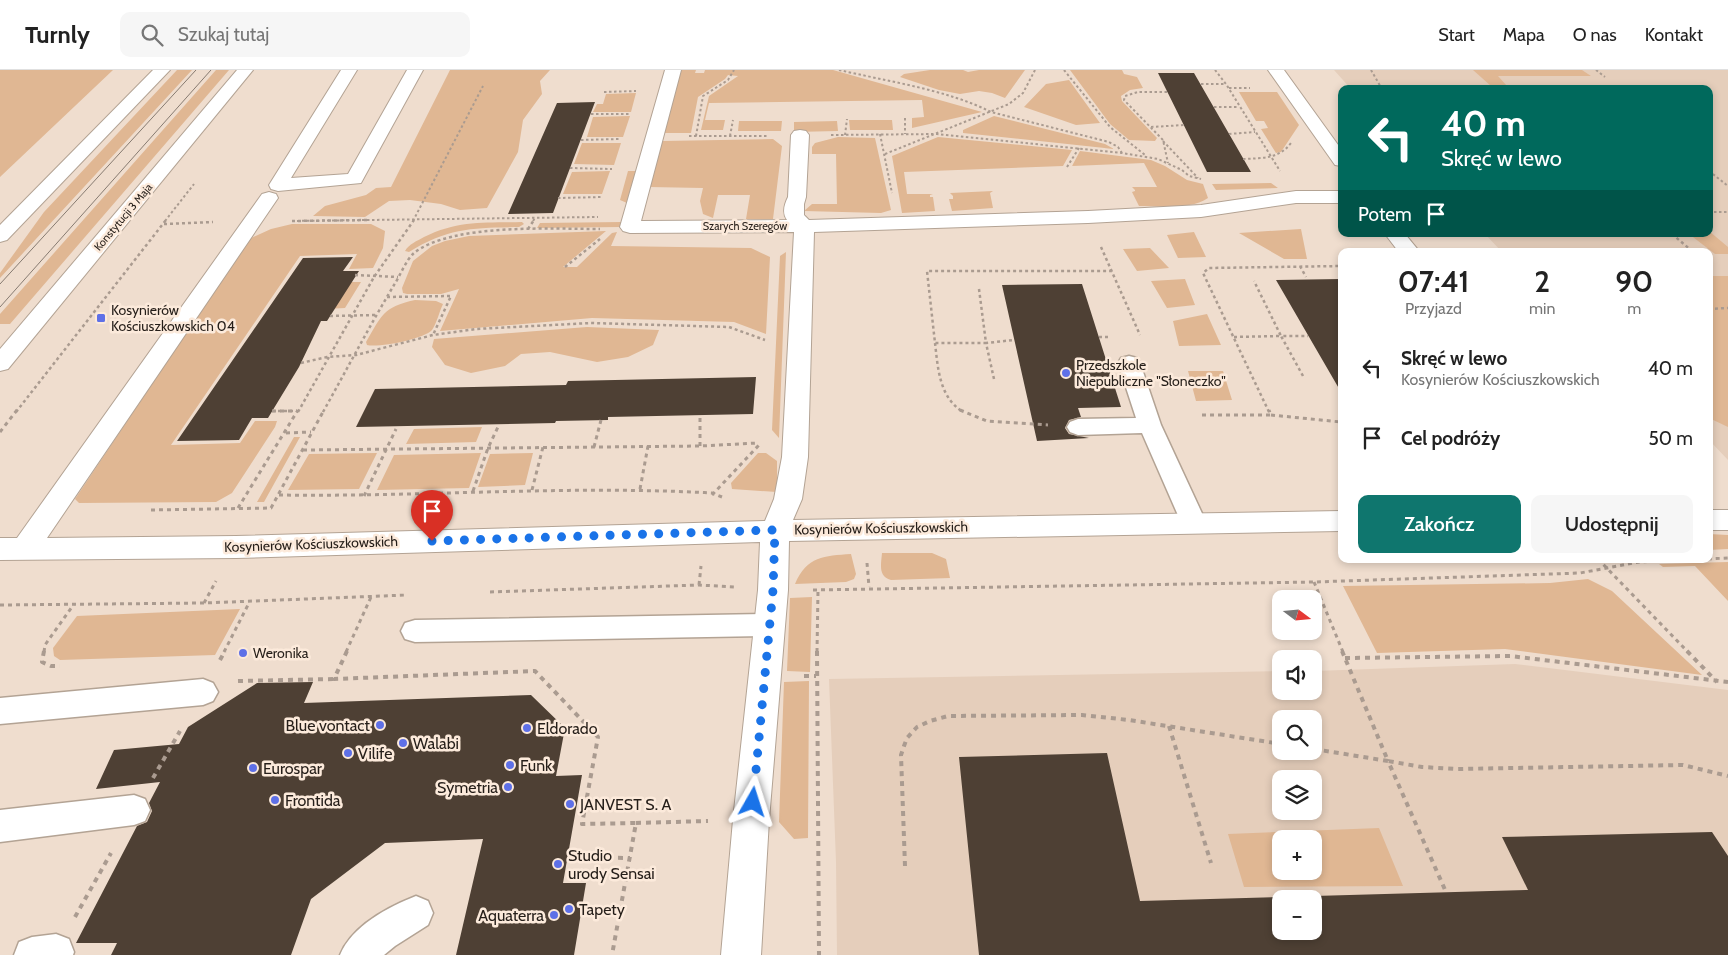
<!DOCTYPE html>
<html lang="pl">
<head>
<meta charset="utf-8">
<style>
  :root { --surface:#fff; --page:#f6f6f6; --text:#222; --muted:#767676; --line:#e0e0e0; --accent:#0f766e }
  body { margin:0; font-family:Cabin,sans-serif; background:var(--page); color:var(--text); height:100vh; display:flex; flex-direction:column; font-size:19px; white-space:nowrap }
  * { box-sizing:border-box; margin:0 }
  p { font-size:16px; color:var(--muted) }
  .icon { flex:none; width:28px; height:28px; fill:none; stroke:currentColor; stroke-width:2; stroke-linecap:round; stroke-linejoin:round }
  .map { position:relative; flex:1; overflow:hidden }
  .drawer { position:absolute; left:1338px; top:178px; width:375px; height:315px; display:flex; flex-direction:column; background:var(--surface); border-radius:10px; box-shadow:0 2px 8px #0003 }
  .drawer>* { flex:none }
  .banner { position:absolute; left:1338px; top:15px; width:375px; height:152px; border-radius:10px; box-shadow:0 2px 8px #0003; background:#00695c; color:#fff; overflow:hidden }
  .needle { width:32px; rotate:106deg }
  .fabs { position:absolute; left:1272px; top:520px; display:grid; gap:10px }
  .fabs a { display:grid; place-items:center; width:50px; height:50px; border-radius:10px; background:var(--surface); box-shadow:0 2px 8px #0003; font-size:25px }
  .pin { position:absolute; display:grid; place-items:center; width:42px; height:42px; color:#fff; margin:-51px -21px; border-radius:50% 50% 50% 0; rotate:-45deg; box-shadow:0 0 5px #0007 }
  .pin .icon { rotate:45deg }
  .me { position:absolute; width:55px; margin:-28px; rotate:6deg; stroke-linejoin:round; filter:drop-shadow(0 0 4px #0008) }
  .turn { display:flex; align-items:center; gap:18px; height:105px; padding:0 20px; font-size:22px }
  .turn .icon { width:65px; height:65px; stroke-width:2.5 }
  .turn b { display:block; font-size:35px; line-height:42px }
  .then { display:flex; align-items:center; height:48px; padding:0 20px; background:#0003; gap:10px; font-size:19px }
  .eta { display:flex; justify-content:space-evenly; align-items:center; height:85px; text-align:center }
  .eta b { font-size:30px; font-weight:600; line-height:35px }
  .button { display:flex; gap:10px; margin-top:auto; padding:10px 20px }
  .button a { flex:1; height:58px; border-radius:10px; background:var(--accent); color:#fff; font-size:20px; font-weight:600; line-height:58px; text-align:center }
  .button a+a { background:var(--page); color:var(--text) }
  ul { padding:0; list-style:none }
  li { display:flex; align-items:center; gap:15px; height:70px; padding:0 20px }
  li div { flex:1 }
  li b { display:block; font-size:19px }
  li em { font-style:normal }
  header { display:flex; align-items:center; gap:30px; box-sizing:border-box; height:70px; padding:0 25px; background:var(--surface); border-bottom:1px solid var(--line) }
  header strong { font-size:24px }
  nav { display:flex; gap:28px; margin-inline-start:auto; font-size:18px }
  .search { width:350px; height:45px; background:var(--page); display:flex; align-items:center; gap:12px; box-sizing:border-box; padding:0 18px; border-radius:10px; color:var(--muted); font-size:19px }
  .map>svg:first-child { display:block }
  .built { fill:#e5cebb; fill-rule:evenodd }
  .green { fill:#e0b793; fill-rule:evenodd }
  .building { fill:#4e4034; fill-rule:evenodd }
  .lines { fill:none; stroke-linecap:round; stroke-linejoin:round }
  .service-casing { stroke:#b3a394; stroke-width:3 }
  .minor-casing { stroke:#b3a394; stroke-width:2 }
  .tertiary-casing { stroke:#b3a394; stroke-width:2 }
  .path-far3 { stroke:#aa9b90; stroke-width:2; stroke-dasharray:2.5 2.5; stroke-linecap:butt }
  .path-far2 { stroke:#aa9b90; stroke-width:2.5; stroke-dasharray:3 3; stroke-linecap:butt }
  .path-far1 { stroke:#aa9b90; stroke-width:3; stroke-dasharray:4 4; stroke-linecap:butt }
  .path { stroke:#aa9b90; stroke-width:4; stroke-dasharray:5 5; stroke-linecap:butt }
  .service { fill:#fff; fill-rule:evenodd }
  .minor { fill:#fff; fill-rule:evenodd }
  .tertiary { fill:#fff; fill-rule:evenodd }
  .tram { stroke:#877b71; stroke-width:1 }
  .route { stroke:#1a73e8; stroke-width:9; stroke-dasharray:0 16.2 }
  .poi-dot { fill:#5e70e7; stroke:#fceadb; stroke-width:2 }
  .labels { text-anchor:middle; stroke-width:5; stroke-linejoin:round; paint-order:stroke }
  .far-street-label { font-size:11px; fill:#251e19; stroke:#fceadb }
  .poi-label { font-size:14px; fill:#251e19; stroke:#fceadb; text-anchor:start }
  .street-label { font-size:14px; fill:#251e19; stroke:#fceadb }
  .near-poi-label { font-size:16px; fill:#251e19; stroke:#fceadb; text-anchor:start }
</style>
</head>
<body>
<header>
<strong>Turnly</strong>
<div class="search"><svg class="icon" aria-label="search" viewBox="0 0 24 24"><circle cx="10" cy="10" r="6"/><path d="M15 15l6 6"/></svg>Szukaj tutaj</div>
<nav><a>Start</a><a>Mapa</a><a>O nas</a><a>Kontakt</a></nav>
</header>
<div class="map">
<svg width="1728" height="885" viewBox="0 0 1728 885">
  <rect width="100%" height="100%" fill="#efddce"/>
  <path class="built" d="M1334,0H1728V390L1709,370V181H1501L1485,164H1709V19H1351Z
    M1515,594L1728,620V885H837L836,792L829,609L1281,601V621H1314V601ZM1281,649H1314V681H1281ZM1281,709H1314V741H1281ZM1281,769H1314V801H1281ZM1281,829H1314V861H1281Z"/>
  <path class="green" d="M0,0H113L0,107Z
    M177,0H192L0,208V203L44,142Z
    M216,0H229L10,254H0V244Z
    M450,0H550L540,11L542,24L523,50L518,82L487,138L460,140L441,134L410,130L389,131L365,147L313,146L325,136L366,125L376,118L391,117Z
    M680,0H696L695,3H704L705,0H833L982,42L912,58V48L924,47L922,30L709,33L705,50H725L723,60H701L709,26L738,6L728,5L725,9L698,27L691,63H665L662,62Z
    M930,0H963L968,2L979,0H1025L1005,28L992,23L979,21L960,24L939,20L900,7L904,4Z
    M1070,0H1122L1124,4L1137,7L1143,18L1130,20L1121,26L1122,31L1157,68L1155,71L1129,70L1110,54Z
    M1473,0H1582L1591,6H1498L1507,16H1491Z
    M1069,10L1100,53L1076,55L1024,37L1046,14Z
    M1239,22H1277L1299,55L1281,82L1276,83L1261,59L1268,58L1264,51H1256Z
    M636,23L631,42H593L597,34H603L606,24Z
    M630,46L623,67H587L593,47Z
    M994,46L1105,74L1114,79L963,63V60Z
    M849,50H892L893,60H850Z
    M739,51H782L781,61H738Z
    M837,51L838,61L794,62V52Z
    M838,67L875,68L891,140L881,143L804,141L812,134H837L836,84H812V77L815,73Z
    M938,67L1072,80L1063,96L904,102L907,124H933L930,125V127H933L935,141L902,143L892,86Z
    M773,69L782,76L773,149H746L750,125H718L713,148L703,144L700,131L703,118L649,117L661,73L663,71Z
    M582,73H621L614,95L574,94Z
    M1080,81L1151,90L1165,96L1187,110L1203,114L1208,128C1190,140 1160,136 1139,136L1132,122L1135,121V120L1132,117H1157L1144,93L1072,96Z
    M610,101L602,124H563L572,102Z
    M628,101H637L627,133L620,130Z
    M1271,113L1278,118L1216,120L1212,114Z
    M993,121L990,123L993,138L952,141L949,129H953V126L950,123Z
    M522,152L524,154L519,157C474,158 449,157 409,182L405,181C409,174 417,171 424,167C458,150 485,153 522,152Z
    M622,152L620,157L537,158L540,153Z
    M292,154H371L385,161L383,178L373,198L349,199L357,184L300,186L171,375L240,373L255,351H277L275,357L232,423L216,432L79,433L75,429L249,169L271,159Z
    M1301,159L1307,189H1284L1239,163Z
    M606,161L563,197H577L612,163L617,162L611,176L751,178L770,187L766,264L734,252L592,248L440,261L459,219L441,224H407L403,223L402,218L413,191L432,176L445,171L469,166Z
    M1709,161L1728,177V184H1715L1689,164H1709Z
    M1194,162L1206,187L1178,188L1167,165Z
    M1150,178L1169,198L1137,201L1123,179Z
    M786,182L779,368L772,360L780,186Z
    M1709,206H1728V357L1709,348Z
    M1185,209L1195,235L1167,238L1151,211Z
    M342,212H361L345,238L325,239Z
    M415,230L436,231L443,234C439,242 437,253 432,260C424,269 379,278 367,275L366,272C382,245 383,237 415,230Z
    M1207,244L1221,275L1179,276L1173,251Z
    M587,257L659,260L653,275L628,287L597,292L550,282L521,284L505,296L471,303L445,295L432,277L434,269Z
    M1188,301H1223L1232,330L1196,331Z
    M482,357L476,372L406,374L414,359Z
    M294,367H300L264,432H257Z
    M377,383L359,419L288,420L309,384Z
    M481,383L469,418L377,420L394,385Z
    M533,383L525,415L478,417L490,384Z
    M758,383H766L777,391V422L732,419L731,413Z
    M1709,464L1728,465V479L1709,480Z
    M882,483H932L946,489L950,508L891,510C878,506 881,495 882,483Z
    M851,484L856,504L854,509L846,512L795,514C807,486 824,486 851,484Z
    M1728,492V531L1695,496L1663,497L1659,494Z
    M1588,509L1612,521L1702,605L1505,579L1377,583L1343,516L1550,513Z
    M812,527L810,602L787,601L790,528Z
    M240,539L215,585L60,590L54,586L53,578L77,546Z
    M809,611L808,768L794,769L779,752L784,612Z
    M1379,758L1403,816L1244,817L1228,764ZM1281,769H1314V801H1281Z"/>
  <path class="building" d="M1158,3H1194L1251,102H1207Z
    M595,32L553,143L508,144L557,33Z
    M353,187L343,201H359L327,251H321L299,297L268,348H252L239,370L177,371L303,188Z
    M1341,209V322L1276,210Z
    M1082,214L1121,337L1078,338L1081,347L1069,350L1065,358L1069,364L1089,368L1037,371L1002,215Z
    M756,307L753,344L608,347V350L556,351L555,353L356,357L375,319L566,315L568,311Z
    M313,612L304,633L531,625L565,658L556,706L582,705L563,813H586L574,885H456L483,769L385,773L311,829L291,885H111L117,873H76L137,756L147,752L152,741L149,733L160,712L96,719L114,680L179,674L188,657L257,613Z
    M1107,683L1140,831L1528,820L1502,767L1712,762L1728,786V885H979L959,687ZM1281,829H1314V861H1281Z"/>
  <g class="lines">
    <defs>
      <path id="service" d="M1129,286L1137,288L1140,293L1161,355L1206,452L1202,459L1193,461L1184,459L1142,363L1078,365L1070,362L1067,357L1070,352L1078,349L1136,348L1118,293L1121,288Z
        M769,544L779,547L783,555L779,563L769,566L415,572L405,569L401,561L405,553L415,550Z
        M203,609L213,613L218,622L213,631L203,635L0,654V628Z
        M134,725L145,729L150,740L145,751L134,755L0,772V740Z
        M416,826L428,831L433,843L428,855L395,876L384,885H340C352,856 388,837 416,826Z
        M56,864L69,869L74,882L73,885H14L19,872L32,867Z"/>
      <path id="minor" d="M341,0H357L291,108L348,104L407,0H423L361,113L278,121L271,119L269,115Z
        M665,0H681L641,151L787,150C782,143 784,135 788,127L791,65L794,61L800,60L806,61L809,65L806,127L804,134V145L809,150L1088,141L1201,135L1296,121H1341V133H1296L1201,147L1088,153L814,162L808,387L802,429L793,450L1341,441V461L789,471L788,520L769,750L761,885H721L733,750L758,520L760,472L236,488L0,490V468H17L262,124L269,122L276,124L278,128L47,468L236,466L765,451L774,429L782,387L794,162L630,163L623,161L620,157Z
        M1268,0H1284L1341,79V96L1335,95Z
        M1385,164H1405L1419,181H1398Z
        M1709,440H1728V460H1709Z"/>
      <path id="tertiary" d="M153,0H170L7,170L0,172V155Z
        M237,0H253L8,299L0,301V279Z"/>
    </defs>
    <use href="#service" class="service-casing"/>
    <use href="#minor" class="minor-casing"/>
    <use href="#tertiary" class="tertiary-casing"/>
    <path class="path-far3" d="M839,0C886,11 948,20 991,42L1109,72L1118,77L1122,83
      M1064,0L1110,57L1145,85
      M1215,0L1226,14L1280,101
      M1371,0L1382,19
      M1596,0L1605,7
      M1201,14H1225
      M1229,18H1250
      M604,22L636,21
      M1167,22H1138L1125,26L1124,30L1163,70L1168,93
      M1214,37H1239
      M591,44H629
      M905,48V64
      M1151,57L1184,55
      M880,64L892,123
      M1229,64L1255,62
      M831,65L937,64L1122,83L1158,89L1182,100L1189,106L1201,109
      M845,65L847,49
      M689,66H767
      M696,66L703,26L728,10L734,0
      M730,66L733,50
      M581,70L620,69
      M1163,71L1198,108
      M885,84L1009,34L1023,23L1035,0
      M1243,89C1262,88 1279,89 1291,73
      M1067,97L1079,78
      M570,98L612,99
      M1709,101L1728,116
      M558,128L603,127
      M1709,142H1728
      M165,151L194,114
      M292,151L598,147
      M413,151L483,16
      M533,151L535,148"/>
    <path class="path-far2" d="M292,151L370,150
      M164,154L213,152
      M528,159L534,150
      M1672,164L1692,181
      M1101,177L1140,265
      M1300,196L1306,207
      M565,197L600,169
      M355,205L398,207
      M979,219L986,273H935L927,201H1112
      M387,227L451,226L433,265
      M1709,239L1728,238
      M330,246L376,245
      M1099,267H1110
      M1234,267L1281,266L1254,211
      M935,273C938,298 939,327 963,342
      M301,293L327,287L356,285L433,265L476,259L591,253L729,257L765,270
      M1303,306L1281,266H1308
      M994,309L986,273L1014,270
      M272,341H297
      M16,342L166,150
      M298,342L374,207L414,150
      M323,342C347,299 369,257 394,215C400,206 406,190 414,183C452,153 552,159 600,159
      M1269,342L1203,203L1209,198L1341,196"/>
    <path class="path-far1" d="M960,340L987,351L1048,355
      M272,341H297
      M1202,345H1271L1269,340
      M1271,345L1341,352
      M700,348V376
      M0,362L17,340
      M286,363L311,362
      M594,377L601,350
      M303,380L700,376L758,373
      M640,419L648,376
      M532,420L543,377
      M473,421L488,378L498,357
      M279,425C423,427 568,415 712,423L722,427
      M712,425L759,375
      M364,426L396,359
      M238,438L298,340
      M151,440L271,438L324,340
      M1598,489L1688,582
      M867,493L869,517
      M1314,512L1343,582
      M699,515L701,496
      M813,520L1314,512L1580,503L1639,492L1728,488
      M490,522L699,515L734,517
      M204,533L216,511
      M0,535L204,533L407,525
      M44,582L45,575L74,534
      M224,582L250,531
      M346,582L371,527
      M817,582L818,520"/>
    <path class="path" d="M44,581L42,592L51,596H60
      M347,581L334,609L535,601L598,667L582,754L636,753L612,885
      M817,581L819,885
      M1342,581L1388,691L1422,697L1457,699L1683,695L1728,706
      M1687,581L1717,612
      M1345,588L1510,586L1728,612
      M220,590L225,581
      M804,606H816
      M238,611L334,609
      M1169,656L1211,793
      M1314,679L1388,691L1446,822
      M153,708L180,661
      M636,753L708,751
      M568,787L630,788
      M905,796L901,685L904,676L907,668L917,657L930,651L948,646L1082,645L1129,650L1281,674
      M75,847L111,783"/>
    <use href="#service" class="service"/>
    <use href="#minor" class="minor"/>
    <use href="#tertiary" class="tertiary"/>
    <path class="tram" d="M0,214L196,0
      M0,237L211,0"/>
  </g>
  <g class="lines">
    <path class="route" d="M432,471L775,460L773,520L753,732"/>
  </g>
  <g class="poi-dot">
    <rect x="96" y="243" width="10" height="10" rx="2.5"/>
    <circle cx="1066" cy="303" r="5"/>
    <circle cx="243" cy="583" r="5"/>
    <circle cx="380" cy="655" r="5"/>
    <circle cx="527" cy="658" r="5"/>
    <circle cx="403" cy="673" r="5"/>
    <circle cx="348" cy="683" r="5"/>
    <circle cx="510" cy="695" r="5"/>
    <circle cx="253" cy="698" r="5"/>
    <circle cx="508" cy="717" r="5"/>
    <circle cx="275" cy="730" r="5"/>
    <circle cx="570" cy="734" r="5"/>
    <circle cx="558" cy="794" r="5"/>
    <circle cx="569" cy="839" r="5"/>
    <circle cx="554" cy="845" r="5"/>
  </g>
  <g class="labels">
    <g class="far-street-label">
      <text transform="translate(123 147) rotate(-50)" y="4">Konstytucji 3 Maja</text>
      <text x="745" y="160">Szarych Szeregów</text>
    </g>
    <g class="poi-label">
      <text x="111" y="245">Kosynierów<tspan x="111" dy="16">Kościuszkowskich 04</tspan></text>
      <text x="1076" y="300">Przedszkole<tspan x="1076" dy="16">Niepubliczne "Słoneczko"</tspan></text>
      <text x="253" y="588">Weronika</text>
    </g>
    <g class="street-label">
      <text transform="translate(881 458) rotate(-1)" y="5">Kosynierów Kościuszkowskich</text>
      <text transform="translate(311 474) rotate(-2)" y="5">Kosynierów Kościuszkowskich</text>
    </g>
    <g class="near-poi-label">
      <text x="370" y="661" text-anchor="end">Blue vontact</text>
      <text x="537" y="664">Eldorado</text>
      <text x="413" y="679">Walabi</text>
      <text x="358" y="689">Vilife</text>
      <text x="520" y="701">Funk</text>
      <text x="263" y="704">Eurospar</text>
      <text x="498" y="723" text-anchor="end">Symetria</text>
      <text x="285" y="736">Frontida</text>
      <text x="580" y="740">JANVEST S. A</text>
      <text x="568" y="791">Studio<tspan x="568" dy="18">urody Sensai</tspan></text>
      <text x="579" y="845">Tapety</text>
      <text x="544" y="851" text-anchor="end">Aquaterra</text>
    </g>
  </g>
</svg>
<div class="fabs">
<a><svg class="needle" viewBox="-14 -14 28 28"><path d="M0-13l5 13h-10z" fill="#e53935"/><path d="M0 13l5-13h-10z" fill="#767676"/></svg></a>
<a><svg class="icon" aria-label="sound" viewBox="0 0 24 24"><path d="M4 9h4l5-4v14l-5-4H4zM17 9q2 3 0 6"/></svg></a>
<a><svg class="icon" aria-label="search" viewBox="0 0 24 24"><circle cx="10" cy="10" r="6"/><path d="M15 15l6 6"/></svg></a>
<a><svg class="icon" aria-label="layers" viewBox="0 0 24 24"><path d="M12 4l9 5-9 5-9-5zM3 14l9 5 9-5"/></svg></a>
<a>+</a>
<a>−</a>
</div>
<div class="pin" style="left:432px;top:471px;background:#d93025"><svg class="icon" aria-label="arrive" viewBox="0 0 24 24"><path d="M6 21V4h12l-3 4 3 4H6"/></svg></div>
<svg class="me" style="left:753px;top:732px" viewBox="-20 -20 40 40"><path d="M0-17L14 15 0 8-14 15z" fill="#1a73e8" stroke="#fff" stroke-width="4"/></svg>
<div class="banner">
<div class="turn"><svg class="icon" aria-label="left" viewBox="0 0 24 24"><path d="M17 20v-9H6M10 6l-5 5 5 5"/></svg><div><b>40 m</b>Skręć w lewo</div></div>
<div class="then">Potem<svg class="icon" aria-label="arrive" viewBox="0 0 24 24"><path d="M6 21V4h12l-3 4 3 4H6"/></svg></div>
</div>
<section class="drawer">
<div class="eta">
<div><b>07:41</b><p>Przyjazd</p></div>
<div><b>2</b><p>min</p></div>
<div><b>90</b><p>m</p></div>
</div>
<ul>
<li><svg class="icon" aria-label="left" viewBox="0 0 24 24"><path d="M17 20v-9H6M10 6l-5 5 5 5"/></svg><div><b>Skręć w lewo</b><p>Kosynierów Kościuszkowskich</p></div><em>40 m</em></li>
<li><svg class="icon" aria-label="arrive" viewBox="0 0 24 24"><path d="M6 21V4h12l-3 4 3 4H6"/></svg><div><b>Cel podróży</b></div><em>50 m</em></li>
</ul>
<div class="button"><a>Zakończ</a><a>Udostępnij</a></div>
</section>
</div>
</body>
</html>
